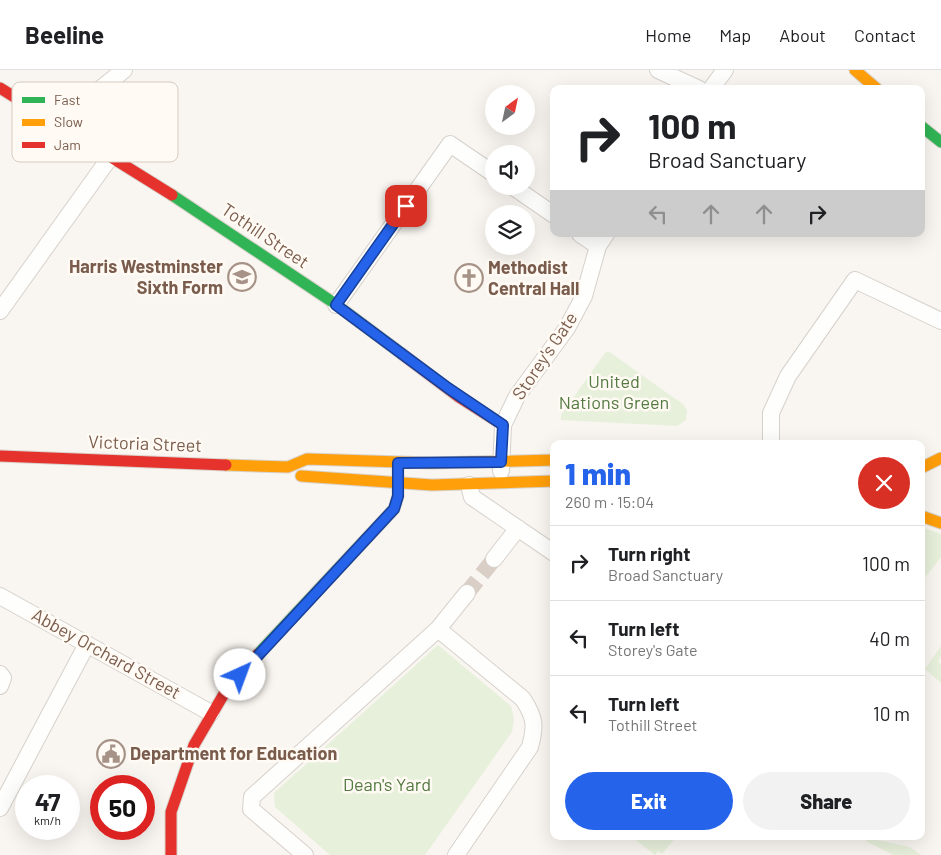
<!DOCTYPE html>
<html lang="en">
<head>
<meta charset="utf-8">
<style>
  :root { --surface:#fff; --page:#f2f2f2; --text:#202124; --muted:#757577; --line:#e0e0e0; --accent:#2563eb }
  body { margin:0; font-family:Barlow,sans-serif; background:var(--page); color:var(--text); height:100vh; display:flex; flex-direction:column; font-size:19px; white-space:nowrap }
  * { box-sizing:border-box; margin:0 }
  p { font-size:16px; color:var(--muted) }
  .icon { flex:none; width:28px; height:28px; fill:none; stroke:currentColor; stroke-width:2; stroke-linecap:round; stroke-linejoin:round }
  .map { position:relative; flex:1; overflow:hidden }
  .panel { position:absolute; left:550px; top:370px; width:375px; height:400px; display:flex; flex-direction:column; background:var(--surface); border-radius:10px; box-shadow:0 5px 20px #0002 }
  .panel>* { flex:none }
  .top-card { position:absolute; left:550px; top:15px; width:375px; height:152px; border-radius:10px; box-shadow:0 5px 20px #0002; background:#fff; color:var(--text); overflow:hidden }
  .needle { width:32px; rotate:33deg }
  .tools { position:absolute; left:485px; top:15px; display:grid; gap:10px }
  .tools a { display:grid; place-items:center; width:50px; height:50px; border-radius:50%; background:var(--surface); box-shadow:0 5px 20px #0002; font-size:25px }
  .speed { position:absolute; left:15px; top:705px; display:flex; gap:10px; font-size:25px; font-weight:700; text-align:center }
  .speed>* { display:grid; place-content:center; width:65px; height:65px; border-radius:50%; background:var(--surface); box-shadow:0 5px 20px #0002; line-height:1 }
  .speed small { font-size:12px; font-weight:400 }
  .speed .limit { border:8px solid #d22; background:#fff; color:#111 }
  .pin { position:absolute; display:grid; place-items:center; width:42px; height:42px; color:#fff; margin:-21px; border-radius:10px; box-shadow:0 2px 8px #0006 }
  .me { position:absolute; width:55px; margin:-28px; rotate:43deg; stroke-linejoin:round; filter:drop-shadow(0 0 4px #0008) }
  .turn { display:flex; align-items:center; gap:18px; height:105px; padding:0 15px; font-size:22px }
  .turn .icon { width:65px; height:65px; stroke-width:2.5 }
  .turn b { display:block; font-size:35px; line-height:42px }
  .lanes { display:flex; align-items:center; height:48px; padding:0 15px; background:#0003; justify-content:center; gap:25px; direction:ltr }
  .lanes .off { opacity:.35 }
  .round { display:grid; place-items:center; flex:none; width:52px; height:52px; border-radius:26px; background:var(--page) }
  .headline { display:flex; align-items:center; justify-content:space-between; height:85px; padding:0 15px }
  h1 { font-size:30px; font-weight:800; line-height:38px; color:var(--accent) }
  .cta { display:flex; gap:10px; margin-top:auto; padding:10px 15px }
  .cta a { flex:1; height:58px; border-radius:30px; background:var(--accent); color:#fff; font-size:20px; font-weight:800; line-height:58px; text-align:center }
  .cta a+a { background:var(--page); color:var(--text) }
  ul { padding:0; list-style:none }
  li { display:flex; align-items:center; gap:15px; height:75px; padding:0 15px; border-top:1px solid var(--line) }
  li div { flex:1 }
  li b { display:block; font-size:19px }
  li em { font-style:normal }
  header { display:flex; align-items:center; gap:30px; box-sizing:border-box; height:70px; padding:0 25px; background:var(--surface); border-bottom:1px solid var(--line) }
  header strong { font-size:24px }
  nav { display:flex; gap:28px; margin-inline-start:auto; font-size:18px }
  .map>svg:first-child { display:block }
  .green { fill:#e7f0db }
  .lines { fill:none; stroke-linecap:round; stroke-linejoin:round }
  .street-tunnel { stroke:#d9cfc7; stroke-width:16; stroke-dasharray:16 8; stroke-linecap:butt }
  .street-casing { stroke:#d7d1cb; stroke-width:18 }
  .fast-casing { stroke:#d9d2cb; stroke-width:13 }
  .slow-casing { stroke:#d9d2cb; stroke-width:13 }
  .jam-casing { stroke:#d9d2cb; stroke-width:13 }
  .street { stroke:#fefefd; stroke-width:16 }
  .fast { stroke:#30b455; stroke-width:11 }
  .slow { stroke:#ff9f0a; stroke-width:11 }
  .jam { stroke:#e5322d; stroke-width:11 }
  .route-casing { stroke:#184099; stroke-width:12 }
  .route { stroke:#2563eb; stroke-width:9 }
  .labels { text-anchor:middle; stroke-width:5; stroke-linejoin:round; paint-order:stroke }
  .street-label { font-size:18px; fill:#7a5c4d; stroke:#fffaf3 }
  .poi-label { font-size:18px; font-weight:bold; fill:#7a5c4d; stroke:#fffaf3; text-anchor:start }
  .park-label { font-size:18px; fill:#537a41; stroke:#fffaf3 }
  .key { fill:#fffaf3; stroke:#d7cbc1; stroke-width:1 }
  .key-label { font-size:14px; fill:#7a5c4d }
</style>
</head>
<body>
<header>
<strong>Beeline</strong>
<nav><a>Home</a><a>Map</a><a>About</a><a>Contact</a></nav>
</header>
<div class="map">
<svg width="941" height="785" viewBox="0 0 941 785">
  <rect width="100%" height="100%" fill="#f9f5f0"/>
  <path class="green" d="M608,281L684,335L687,341L686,350L677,356L561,350V345L605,283Z
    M921,457L941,464V487L921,513Z
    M438,575L511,636L514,649L512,662L425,785H330L275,737L274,723Z
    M941,576V586L938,592L941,594V613L925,599Z
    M639,766H675L676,767L662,784L658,781L655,785L636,770Z
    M868,768L910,777L921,785H893L866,771Z"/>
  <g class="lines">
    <path class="street-tunnel" d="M467,523L494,489"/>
    <defs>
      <path id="street" d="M658,0L699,19
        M711,19L725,0
        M58,53L124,0
        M512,116L554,145
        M580,164L598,176
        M336,235L450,74L494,104
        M0,241L111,86
        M771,374V343L788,306L855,210L941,251
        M501,401L503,355L517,326L567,258L584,226L598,176L606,164
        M469,415L472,427L554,483
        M494,489L518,458
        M0,526L211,643
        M438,559L523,629C535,648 536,655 530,677L456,785
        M0,604L3,608L0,616
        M0,738L87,574
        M305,785L251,739L252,727L438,559L467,523"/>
      <path id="fast" d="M921,56L941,72
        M172,125L334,233L402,284
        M258,584L394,439L398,426V396"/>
      <path id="slow" d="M855,0L877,19
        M226,395L288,397L307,389L432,393L554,390
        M921,398L941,388
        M301,406L432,415L554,411
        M921,446L941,453"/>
      <path id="jam" d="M0,18L172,125
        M402,284L459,327L503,355
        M0,386L226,395
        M171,785V742L194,675L228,617L258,584"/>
    </defs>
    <use href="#street" class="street-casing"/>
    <use href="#fast" class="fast-casing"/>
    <use href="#slow" class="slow-casing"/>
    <use href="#jam" class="jam-casing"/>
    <use href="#street" class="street"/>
    <use href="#fast" class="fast"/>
    <use href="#slow" class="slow"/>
    <use href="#jam" class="jam"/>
  </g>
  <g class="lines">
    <defs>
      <path id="route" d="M240,605L394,439L398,426V393L501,392L503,355L448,318L336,235L406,136"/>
    </defs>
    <use href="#route" class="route-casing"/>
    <use href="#route" class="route"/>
  </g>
  <defs>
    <symbol id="university-ring" viewBox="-11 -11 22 22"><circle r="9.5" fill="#fffaf3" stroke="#a69286" stroke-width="1.5"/><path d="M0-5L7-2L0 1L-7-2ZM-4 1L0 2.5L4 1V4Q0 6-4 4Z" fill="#a69286"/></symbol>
    <symbol id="church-ring" viewBox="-11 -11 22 22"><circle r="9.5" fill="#fffaf3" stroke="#a69286" stroke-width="1.5"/><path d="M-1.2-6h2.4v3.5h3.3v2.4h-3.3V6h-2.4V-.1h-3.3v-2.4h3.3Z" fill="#a69286"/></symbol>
    <symbol id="civic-ring" viewBox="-11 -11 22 22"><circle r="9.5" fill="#fffaf3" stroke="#a69286" stroke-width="1.5"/><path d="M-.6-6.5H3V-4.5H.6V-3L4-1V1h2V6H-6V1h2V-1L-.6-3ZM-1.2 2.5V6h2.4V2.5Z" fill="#a69286"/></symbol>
  </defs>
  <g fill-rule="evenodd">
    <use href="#university-ring" x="226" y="191" width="32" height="32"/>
    <use href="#church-ring" x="453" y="192" width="32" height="32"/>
    <use href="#civic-ring" x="95" y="668" width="32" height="32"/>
  </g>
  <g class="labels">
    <g class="street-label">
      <text transform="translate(265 166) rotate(34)" y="6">Tothill Street</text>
      <text transform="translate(545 286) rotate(-56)" y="6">Storey's Gate</text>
      <text transform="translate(145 374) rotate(2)" y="6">Victoria Street</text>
      <text transform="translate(106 584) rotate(29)" y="6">Abbey Orchard Street</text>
    </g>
    <g class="poi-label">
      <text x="223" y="203" text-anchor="end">Harris Westminster<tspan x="223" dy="21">Sixth Form</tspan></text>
      <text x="488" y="204">Methodist<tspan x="488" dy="21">Central Hall</tspan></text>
      <text x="130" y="690">Department for Education</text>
    </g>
    <g class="park-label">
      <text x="614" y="318">United<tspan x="614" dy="21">Nations Green</tspan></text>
      <text x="387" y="721">Dean's Yard</text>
    </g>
  </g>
  <rect x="12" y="12" width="166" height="80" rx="8" class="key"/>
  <rect x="22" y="27" width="23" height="6" fill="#30b455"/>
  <rect x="22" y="49" width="23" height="7" fill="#ff9f0a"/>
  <rect x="22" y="72" width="23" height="6" fill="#e5322d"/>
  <g class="key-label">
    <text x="54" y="35">Fast</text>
    <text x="54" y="57">Slow</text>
    <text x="54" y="80">Jam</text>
  </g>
</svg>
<div class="tools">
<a><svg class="needle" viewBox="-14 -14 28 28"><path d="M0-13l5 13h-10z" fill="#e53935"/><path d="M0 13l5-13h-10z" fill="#757577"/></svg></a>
<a><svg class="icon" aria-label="sound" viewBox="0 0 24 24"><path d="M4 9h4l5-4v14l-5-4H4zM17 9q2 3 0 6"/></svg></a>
<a><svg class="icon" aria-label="layers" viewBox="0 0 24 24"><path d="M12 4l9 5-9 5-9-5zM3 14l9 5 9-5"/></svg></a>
</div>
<div class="speed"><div>47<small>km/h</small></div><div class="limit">50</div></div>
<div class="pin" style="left:406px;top:136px;background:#d93025"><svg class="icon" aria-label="arrive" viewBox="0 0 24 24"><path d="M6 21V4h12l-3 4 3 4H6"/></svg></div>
<svg class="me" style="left:240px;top:605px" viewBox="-20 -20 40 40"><circle r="19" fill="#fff"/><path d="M0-13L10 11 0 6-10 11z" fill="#2563eb"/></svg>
<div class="top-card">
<div class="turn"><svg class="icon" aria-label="right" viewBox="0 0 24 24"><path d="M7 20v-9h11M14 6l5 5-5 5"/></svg><div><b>100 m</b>Broad Sanctuary</div></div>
<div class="lanes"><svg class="icon off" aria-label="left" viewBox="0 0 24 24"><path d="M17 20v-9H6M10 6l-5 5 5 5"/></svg><svg class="icon off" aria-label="ahead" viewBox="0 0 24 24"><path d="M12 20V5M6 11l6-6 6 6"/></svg><svg class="icon off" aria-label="ahead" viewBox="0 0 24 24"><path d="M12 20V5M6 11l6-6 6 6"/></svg><svg class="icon" aria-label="right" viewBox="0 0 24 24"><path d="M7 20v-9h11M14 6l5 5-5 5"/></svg></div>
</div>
<section class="panel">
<div class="headline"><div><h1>1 min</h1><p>260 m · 15:04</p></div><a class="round" style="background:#d93025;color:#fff"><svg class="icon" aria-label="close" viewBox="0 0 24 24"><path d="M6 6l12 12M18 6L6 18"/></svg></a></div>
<ul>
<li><svg class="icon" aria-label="right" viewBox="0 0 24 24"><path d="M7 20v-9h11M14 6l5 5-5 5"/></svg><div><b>Turn right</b><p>Broad Sanctuary</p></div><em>100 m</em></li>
<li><svg class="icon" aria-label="left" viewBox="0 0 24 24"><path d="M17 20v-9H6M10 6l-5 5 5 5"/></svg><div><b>Turn left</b><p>Storey's Gate</p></div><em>40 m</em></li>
<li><svg class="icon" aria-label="left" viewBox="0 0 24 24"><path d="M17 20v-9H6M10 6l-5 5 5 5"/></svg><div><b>Turn left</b><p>Tothill Street</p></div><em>10 m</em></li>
</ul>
<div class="cta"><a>Exit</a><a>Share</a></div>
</section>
</div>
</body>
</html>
